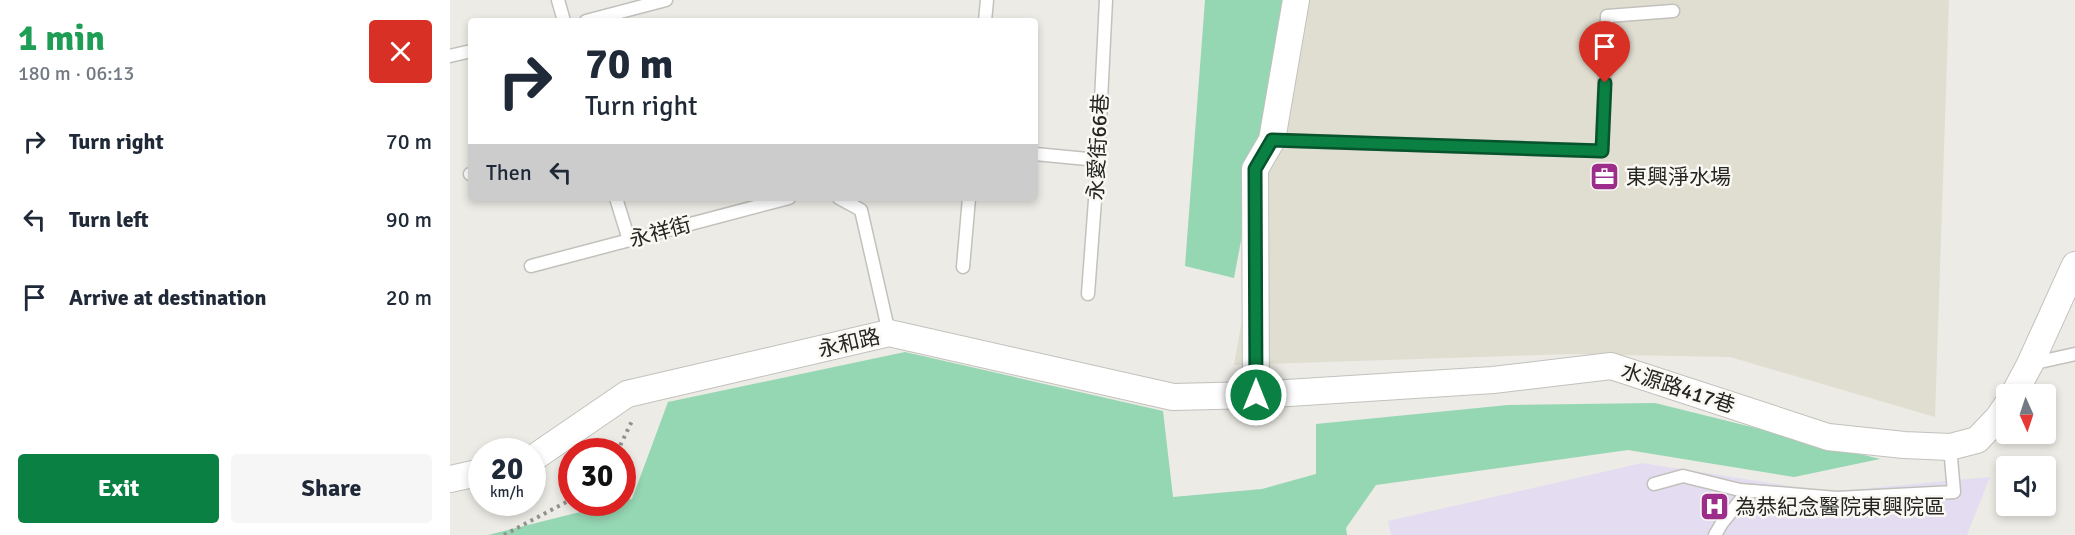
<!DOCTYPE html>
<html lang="en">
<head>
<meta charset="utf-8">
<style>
  :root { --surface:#fff; --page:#f6f6f7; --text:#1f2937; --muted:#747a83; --accent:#0b8043 }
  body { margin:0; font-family:Signika,"Noto Sans TC",sans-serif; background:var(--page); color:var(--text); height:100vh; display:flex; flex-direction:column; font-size:22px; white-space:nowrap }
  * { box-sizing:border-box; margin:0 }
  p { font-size:20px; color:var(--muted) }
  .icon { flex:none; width:33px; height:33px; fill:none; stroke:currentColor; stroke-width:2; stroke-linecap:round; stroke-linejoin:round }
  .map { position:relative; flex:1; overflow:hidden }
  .sheet { display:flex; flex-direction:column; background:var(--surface); width:450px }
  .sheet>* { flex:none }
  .banner { position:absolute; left:18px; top:18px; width:570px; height:183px; border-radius:6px; box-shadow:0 3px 9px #0003; background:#fff; color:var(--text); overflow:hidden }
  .needle { width:39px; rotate:177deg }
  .fabs { position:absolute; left:1546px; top:384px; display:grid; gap:12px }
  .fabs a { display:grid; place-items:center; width:60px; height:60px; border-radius:6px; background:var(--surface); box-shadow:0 3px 9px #0003; font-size:30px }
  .speed { position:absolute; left:18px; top:438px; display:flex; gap:12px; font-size:30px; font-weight:700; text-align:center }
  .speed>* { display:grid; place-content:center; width:78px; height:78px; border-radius:50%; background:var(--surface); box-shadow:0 3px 9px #0003; line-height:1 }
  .speed small { font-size:15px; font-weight:400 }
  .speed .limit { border:9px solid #d22; background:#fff; color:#111 }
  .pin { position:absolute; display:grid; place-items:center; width:51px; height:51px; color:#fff; margin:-62px -26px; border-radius:50% 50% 50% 0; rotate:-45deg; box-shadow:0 0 6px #0007 }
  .pin .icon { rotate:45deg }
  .me { position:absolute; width:66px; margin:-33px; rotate:0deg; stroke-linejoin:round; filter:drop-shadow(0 0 4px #0008) }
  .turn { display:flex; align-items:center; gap:21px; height:126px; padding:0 18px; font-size:27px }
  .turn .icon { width:78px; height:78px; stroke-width:2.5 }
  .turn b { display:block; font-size:42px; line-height:51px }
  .then { display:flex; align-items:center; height:57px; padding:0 18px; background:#0003; gap:12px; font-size:22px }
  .round { display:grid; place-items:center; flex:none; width:63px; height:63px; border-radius:6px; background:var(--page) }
  .overview { display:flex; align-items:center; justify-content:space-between; height:102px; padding:0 18px }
  h1 { font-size:36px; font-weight:800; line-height:45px; color:#1e9e55 }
  .primary-button { display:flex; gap:12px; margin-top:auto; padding:12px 18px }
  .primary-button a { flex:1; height:69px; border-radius:6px; background:var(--accent); color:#fff; font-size:24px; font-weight:800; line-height:69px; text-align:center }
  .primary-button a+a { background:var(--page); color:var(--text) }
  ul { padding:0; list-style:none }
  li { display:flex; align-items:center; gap:18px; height:78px; padding:0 18px }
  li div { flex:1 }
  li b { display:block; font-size:22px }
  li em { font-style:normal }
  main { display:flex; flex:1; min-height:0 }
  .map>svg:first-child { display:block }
  .built { fill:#e0ded1 }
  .medical { fill:#e4ddf2 }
  .green { fill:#95d6b3 }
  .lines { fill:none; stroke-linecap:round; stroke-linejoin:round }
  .service-casing { stroke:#c2c1bc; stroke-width:15 }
  .minor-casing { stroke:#c2c1bc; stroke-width:28 }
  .path { stroke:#92928d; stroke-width:4; stroke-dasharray:3 4.5; stroke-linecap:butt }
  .service { stroke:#fff; stroke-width:12 }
  .minor { stroke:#fff; stroke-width:26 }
  .route-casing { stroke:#07532c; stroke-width:15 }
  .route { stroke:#0b8043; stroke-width:10 }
  .labels { text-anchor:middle; stroke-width:5; stroke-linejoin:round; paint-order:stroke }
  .street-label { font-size:21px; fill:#252523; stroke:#f9f8f3 }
  .poi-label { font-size:21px; fill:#252523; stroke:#f9f8f3; text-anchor:start }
</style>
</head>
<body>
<main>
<section class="sheet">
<div class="overview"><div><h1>1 min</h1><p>180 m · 06:13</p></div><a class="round" style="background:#d93025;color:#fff"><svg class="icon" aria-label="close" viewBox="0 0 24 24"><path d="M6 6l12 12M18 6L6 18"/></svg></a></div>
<ul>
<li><svg class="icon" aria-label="right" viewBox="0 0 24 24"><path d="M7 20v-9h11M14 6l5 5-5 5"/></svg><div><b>Turn right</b></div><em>70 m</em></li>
<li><svg class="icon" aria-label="left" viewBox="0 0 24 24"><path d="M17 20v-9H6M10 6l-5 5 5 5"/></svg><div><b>Turn left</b></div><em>90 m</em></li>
<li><svg class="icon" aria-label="arrive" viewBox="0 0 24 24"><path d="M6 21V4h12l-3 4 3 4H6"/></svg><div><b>Arrive at destination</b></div><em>20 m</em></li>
</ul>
<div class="primary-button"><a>Exit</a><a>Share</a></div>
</section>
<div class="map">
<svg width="1625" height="535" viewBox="0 0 1625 535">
  <rect width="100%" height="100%" fill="#ecebe5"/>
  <path class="built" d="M849,0H1499L1485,417L1280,357L1119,354L784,365Z"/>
  <path class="medical" d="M1192,463L1378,492L1540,477L1517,535H941L938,521Z"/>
  <path class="green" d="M755,0H836L784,278L735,266Z
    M455,352L713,411L723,497L812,489L866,474V424L1058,405L1205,403L1430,459L1344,477L1178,450L926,485L896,528L897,535H38L166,503L172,502L173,501L182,499L218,402Z"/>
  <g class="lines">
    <defs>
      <path id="service" d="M108,0L114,21
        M136,21L216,0
        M535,21L537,0
        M0,56L21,51
        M822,140L1152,151L1157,16L1223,11
        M585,154L648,160
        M20,174H21
        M166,198L179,240
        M389,198L411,210L439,333
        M81,266L339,198
        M513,267L519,198
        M638,294L648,160L656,0
        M1580,364L1625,354
        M1204,484L1233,476L1290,490L1387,498L1504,492L1500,447
        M1265,535L1272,523L1298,491"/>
      <path id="minor" d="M1564,394L1580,364L1625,265
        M806,395L805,169L822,140L846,0
        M82,459L177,394L439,333L723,397L806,395L1043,380L1161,366L1378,437L1454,445L1500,447L1527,440L1548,418L1557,405
        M0,479L32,472"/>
    </defs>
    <use href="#service" class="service-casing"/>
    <use href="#minor" class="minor-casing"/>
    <path class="path" d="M167,452L182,421
      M54,535L122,499"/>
    <use href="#service" class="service"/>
    <use href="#minor" class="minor"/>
  </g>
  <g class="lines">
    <defs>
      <path id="route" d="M806,395L805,169L822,140L1152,151L1155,83"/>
    </defs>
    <use href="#route" class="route-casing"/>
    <use href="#route" class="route"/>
  </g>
  <defs>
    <symbol id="office-square" viewBox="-11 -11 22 22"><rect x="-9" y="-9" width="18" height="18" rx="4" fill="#9d2d8b" stroke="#f9f8f3"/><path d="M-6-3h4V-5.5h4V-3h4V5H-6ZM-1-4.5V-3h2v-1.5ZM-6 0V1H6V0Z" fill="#fff"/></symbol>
    <symbol id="hospital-square" viewBox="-11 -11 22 22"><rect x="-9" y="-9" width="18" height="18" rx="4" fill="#9d2d8b" stroke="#f9f8f3"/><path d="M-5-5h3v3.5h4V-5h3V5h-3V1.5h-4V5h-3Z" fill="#fff"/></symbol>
  </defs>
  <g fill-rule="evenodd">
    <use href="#office-square" x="1138" y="160" width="33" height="33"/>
    <use href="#hospital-square" x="1248" y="490" width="33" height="33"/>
  </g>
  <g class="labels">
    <g class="street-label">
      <text transform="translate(648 147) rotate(-87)" y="7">永愛街66巷</text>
      <text transform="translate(210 232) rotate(-15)" y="7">永祥街</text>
      <text transform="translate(399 343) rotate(-13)" y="7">永和路</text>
      <text transform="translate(1228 388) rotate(18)" y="7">水源路417巷</text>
    </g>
    <g class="poi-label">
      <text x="1176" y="184">東興淨水場</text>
      <text x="1285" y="514">為恭紀念醫院東興院區</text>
    </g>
  </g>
</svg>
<div class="fabs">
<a><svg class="needle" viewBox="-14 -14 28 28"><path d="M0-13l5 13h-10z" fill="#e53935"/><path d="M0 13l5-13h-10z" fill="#747a83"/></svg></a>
<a><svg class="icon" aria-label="sound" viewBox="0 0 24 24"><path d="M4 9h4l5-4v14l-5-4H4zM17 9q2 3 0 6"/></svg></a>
</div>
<div class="speed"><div>20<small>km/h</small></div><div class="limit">30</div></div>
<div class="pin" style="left:1155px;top:83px;background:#d93025"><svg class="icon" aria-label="arrive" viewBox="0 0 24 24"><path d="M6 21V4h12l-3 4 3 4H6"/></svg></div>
<svg class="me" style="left:806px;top:395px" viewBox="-20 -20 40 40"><circle r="17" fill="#0b8043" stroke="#fff" stroke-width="3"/><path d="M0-11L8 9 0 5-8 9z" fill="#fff"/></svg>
<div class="banner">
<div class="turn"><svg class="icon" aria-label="right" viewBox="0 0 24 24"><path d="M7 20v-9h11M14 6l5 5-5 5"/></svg><div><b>70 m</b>Turn right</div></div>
<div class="then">Then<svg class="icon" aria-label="left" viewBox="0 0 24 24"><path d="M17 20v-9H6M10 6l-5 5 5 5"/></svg></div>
</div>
</div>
</main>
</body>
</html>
